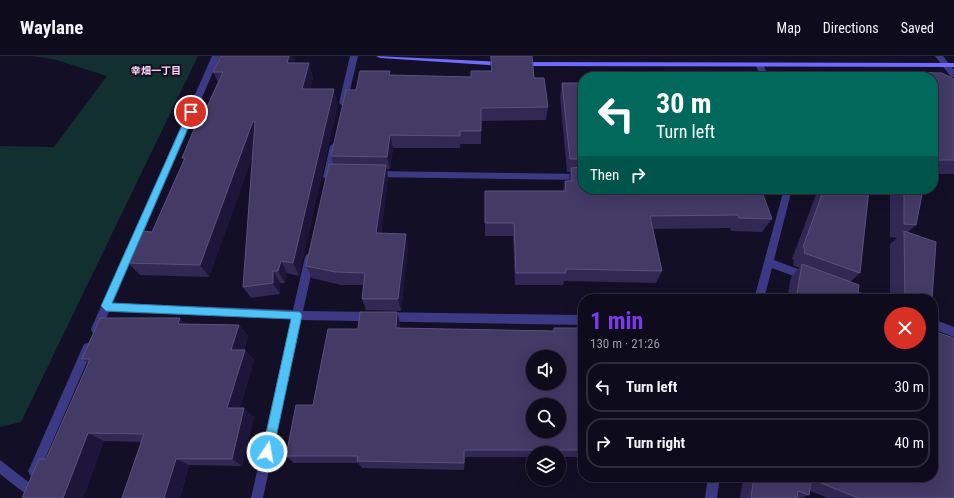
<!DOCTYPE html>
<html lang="en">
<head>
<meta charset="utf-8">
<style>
  :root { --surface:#0e0b1c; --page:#171425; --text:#f1f3f6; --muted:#9b9ba3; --line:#2e2b3b; --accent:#7c3aed }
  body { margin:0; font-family:"Roboto Condensed","Noto Sans JP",sans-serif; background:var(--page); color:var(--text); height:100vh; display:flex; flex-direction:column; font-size:15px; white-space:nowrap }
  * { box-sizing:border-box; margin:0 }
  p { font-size:13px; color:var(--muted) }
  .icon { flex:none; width:22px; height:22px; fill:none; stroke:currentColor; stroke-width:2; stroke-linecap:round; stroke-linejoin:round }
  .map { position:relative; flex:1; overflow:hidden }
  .drawer { position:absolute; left:578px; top:238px; width:360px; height:188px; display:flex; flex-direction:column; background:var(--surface); border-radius:16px; box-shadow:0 4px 16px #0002,0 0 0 1px var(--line) }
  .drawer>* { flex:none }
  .top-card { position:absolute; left:578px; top:16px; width:360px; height:122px; border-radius:16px; box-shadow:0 4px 16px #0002,0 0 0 1px var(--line); background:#00695c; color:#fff; overflow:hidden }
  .tools { position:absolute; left:526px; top:294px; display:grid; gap:8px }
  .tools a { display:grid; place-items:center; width:40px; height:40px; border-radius:50%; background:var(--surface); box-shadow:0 4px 16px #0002,0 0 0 1px var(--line); font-size:20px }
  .pin { position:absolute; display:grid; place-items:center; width:34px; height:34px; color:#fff; margin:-17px; border:2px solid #fff; border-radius:50%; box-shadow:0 1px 4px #0007 }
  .me { position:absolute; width:44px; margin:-22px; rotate:12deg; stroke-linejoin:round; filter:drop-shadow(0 0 3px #0008) }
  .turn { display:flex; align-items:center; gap:14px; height:84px; padding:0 12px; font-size:18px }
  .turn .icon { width:52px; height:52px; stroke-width:2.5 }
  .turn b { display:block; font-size:28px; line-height:34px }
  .then { display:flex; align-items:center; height:38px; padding:0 12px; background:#0003; gap:8px; font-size:15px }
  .round { display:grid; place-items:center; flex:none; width:42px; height:42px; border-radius:21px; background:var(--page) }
  .overview { display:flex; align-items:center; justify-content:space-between; height:68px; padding:0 12px }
  h1 { font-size:24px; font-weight:700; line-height:30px; color:var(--accent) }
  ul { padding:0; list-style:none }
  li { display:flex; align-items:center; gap:12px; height:50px; margin:0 8px 6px; padding:0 4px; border:2px solid var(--line); border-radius:16px }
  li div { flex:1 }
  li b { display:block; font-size:15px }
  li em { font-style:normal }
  header { display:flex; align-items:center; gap:24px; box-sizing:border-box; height:56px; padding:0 20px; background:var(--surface); border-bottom:1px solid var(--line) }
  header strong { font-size:19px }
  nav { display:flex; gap:22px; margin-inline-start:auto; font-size:14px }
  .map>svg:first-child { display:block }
  .green { fill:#12302f }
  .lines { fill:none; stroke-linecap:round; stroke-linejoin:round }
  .street { fill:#3d3a85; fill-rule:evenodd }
  .secondary { fill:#6f6bff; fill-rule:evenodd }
  .wall { fill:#312854 }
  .shaded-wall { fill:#1d163a }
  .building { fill:#433a66; stroke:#5a527e; fill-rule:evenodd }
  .route { fill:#4fc3f7; stroke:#337fa1 }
  .labels { text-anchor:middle; stroke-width:4; stroke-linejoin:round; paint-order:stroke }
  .far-neighbourhood-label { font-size:10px; font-weight:bold; fill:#ffd6f0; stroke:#130f26 }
</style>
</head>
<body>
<header>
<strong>Waylane</strong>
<nav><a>Map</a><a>Directions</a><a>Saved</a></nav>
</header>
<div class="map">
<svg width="954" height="442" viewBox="0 0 954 442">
  <rect width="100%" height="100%" fill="#130f26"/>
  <path class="green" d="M31,0H198L21,366L0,371V90L54,91L107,20L53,3Z"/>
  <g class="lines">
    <path class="street" d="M212,0H220L113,247L293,254L305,201L307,198H313L315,201L303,255L583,259V269L301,264L263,442H251L291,263L109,256L100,276L96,278L92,276L91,273Z
      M350,0H358L347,47L343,50L339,47Z
      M935,0H943L954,14V21H951Z
      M757,8H763L769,21H761L756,10Z
      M334,87L338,90L331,121L327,124L323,121L330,90Z
      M374,115L583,118V124L374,121L370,118Z
      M784,133H792L774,204L811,218L812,221L811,224L807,225L772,212L764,243H754Z
      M845,231L871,240L872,243H855L841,238L840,235L841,232Z
      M933,263L954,271V281L933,273Z
      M88,287L92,288L93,292L38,419L34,421L30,419L28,415L30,411L84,288Z
      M0,404L31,428L33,432L31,436L27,438L23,436L0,418Z
      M708,421H720L717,442H705Z"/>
    <path class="secondary" d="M376,0L504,6L508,8L504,10L380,2Z
      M517,6L954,7V11L520,10L516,8Z"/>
  </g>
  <path class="wall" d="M221,0H293L295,7H309L313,22L310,33L338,47L299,220L287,217L285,227H280V238L251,242L243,231L253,99L209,221L140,219L128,207L152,176L184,105L182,102L218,26L213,16Z
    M490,0H532L534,22L548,51L546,64L481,65V88H460V92H393L390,113H387L388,122L381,178L408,191L401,255L366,254L362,243L364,229H341L312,222L306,210L333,108L331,100L356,34L390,15V19L471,21L491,15Z
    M900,16L954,23V118H933V21H896Z
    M562,27H583V133L772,163L762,176L731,175L730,172L653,173L662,215L656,227L564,225L563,229H515L513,180H485V135H563L565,125H568L570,116H567L560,41Z
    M818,133H869L860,217L850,226L857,243H787L791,221L799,212L793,209L794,204L792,203Z
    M890,133H923L916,169L908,176L932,243H890V188L897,182L890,181Z
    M397,256L400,267V272L553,275L554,272H583V401H559V397H533V401H465L464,414L362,412L358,407H294L286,400L313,349L358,273Z
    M186,268L239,269L248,280L244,294L254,304L240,352L254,361L242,410L189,409L180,442H122L142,386L104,385L83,442H22L46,403L88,307L82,303Z
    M743,421H933L954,442H828L810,435L809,439L802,442H740Z"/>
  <path class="shaded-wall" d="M289,0H293L296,7L292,22L287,7Z
    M309,7L313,22L307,47L302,33Z
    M334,33L338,47L299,220L293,207Z
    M253,65L260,80L209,221L200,209Z
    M390,79L393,92L390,113L387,101Z
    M386,109L388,122L379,190L376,177Z
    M406,178L408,191L401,255L398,243Z
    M281,205L287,217L285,227L278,215Z
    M273,215L280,227V238L273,227Z
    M397,256L400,267L398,282L396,272Z
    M180,262L191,273L178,268Z
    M239,269L248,280L241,304L231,294Z
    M245,294L254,304L238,360L227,352Z
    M244,352L254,361L242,410L232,403Z
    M88,377L104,385L83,442H63Z
    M176,403L189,409L180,442H164Z"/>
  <path class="building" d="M221,0H289L287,7H309L302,33H334L293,207L281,205L278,215H273V227L243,231L255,66L253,65L200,209L128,207L143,175L152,176L185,102H182L195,71H198L223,16H213Z
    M491,0H532L534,22H544L548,51L481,52V75H460V80L390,79L387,101L331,100L346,34H356L360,15H390L389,19L471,21V15H492Z
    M679,16H754L756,21H635V19H680Z
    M900,16L942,17L954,23V104H933V21H903Z
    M562,27H583V103H570Z
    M329,108L386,109L376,177L406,178L398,243H362L365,217L336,216L306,210Z
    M583,111V133H761L772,163L739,162L738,159L650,160L662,215L566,213V217H516L514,167H485V135H566L565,125H572L571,112Z
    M824,133H869L860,217L804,197L805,192L803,191Z
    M904,133H923L916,169L904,168Z
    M904,175L936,186L932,243H905Z
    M802,208L859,229L857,243H796Z
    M360,256H397L396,272L554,275V272H583V394H464V407L357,405L358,400H286L296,349H313L328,273H358ZM533,301H559V327H533ZM533,349H559V375H533Z
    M100,262H180L178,268L239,269L231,294H245L227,352H244L232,403H176L164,442H122L144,378L88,377L63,442H22L39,403H46L90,303H82Z
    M933,275L954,282V442H858L811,423L809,439L798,435L797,442H753L751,441L754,421H933Z"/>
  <path class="route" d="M191,53L195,56L112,247L300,256L302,259L273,396L271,400L267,402L263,400L262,396L291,263L106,255L101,250L188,56Z"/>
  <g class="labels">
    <g class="far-neighbourhood-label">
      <text x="156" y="18">幸畑一丁目</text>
    </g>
  </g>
</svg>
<div class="tools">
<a><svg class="icon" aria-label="sound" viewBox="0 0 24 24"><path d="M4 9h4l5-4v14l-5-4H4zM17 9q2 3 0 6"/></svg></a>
<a><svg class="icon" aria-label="search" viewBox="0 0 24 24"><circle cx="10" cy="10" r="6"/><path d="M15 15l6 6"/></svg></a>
<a><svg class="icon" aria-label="layers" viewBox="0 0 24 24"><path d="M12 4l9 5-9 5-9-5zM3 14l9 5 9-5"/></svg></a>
</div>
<div class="pin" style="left:191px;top:56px;background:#d93025"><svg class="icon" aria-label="arrive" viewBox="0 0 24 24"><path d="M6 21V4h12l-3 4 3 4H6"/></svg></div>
<svg class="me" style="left:267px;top:396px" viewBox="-20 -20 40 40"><circle r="17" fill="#4fc3f7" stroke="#fff" stroke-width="3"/><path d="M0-11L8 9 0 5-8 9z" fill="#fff"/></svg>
<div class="top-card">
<div class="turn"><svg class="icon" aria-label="left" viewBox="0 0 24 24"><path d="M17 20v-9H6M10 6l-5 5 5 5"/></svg><div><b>30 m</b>Turn left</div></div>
<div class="then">Then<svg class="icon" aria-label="right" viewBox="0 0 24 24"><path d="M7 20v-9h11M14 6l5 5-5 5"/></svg></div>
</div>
<section class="drawer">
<div class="overview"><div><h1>1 min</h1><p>130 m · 21:26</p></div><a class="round" style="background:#d93025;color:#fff"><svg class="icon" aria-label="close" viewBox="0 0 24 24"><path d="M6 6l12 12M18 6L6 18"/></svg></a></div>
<ul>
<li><svg class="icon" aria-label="left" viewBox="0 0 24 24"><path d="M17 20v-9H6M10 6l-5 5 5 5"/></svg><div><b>Turn left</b></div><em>30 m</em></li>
<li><svg class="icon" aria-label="right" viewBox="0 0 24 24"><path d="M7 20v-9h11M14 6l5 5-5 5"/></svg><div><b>Turn right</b></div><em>40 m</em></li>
</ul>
</section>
</div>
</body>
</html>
